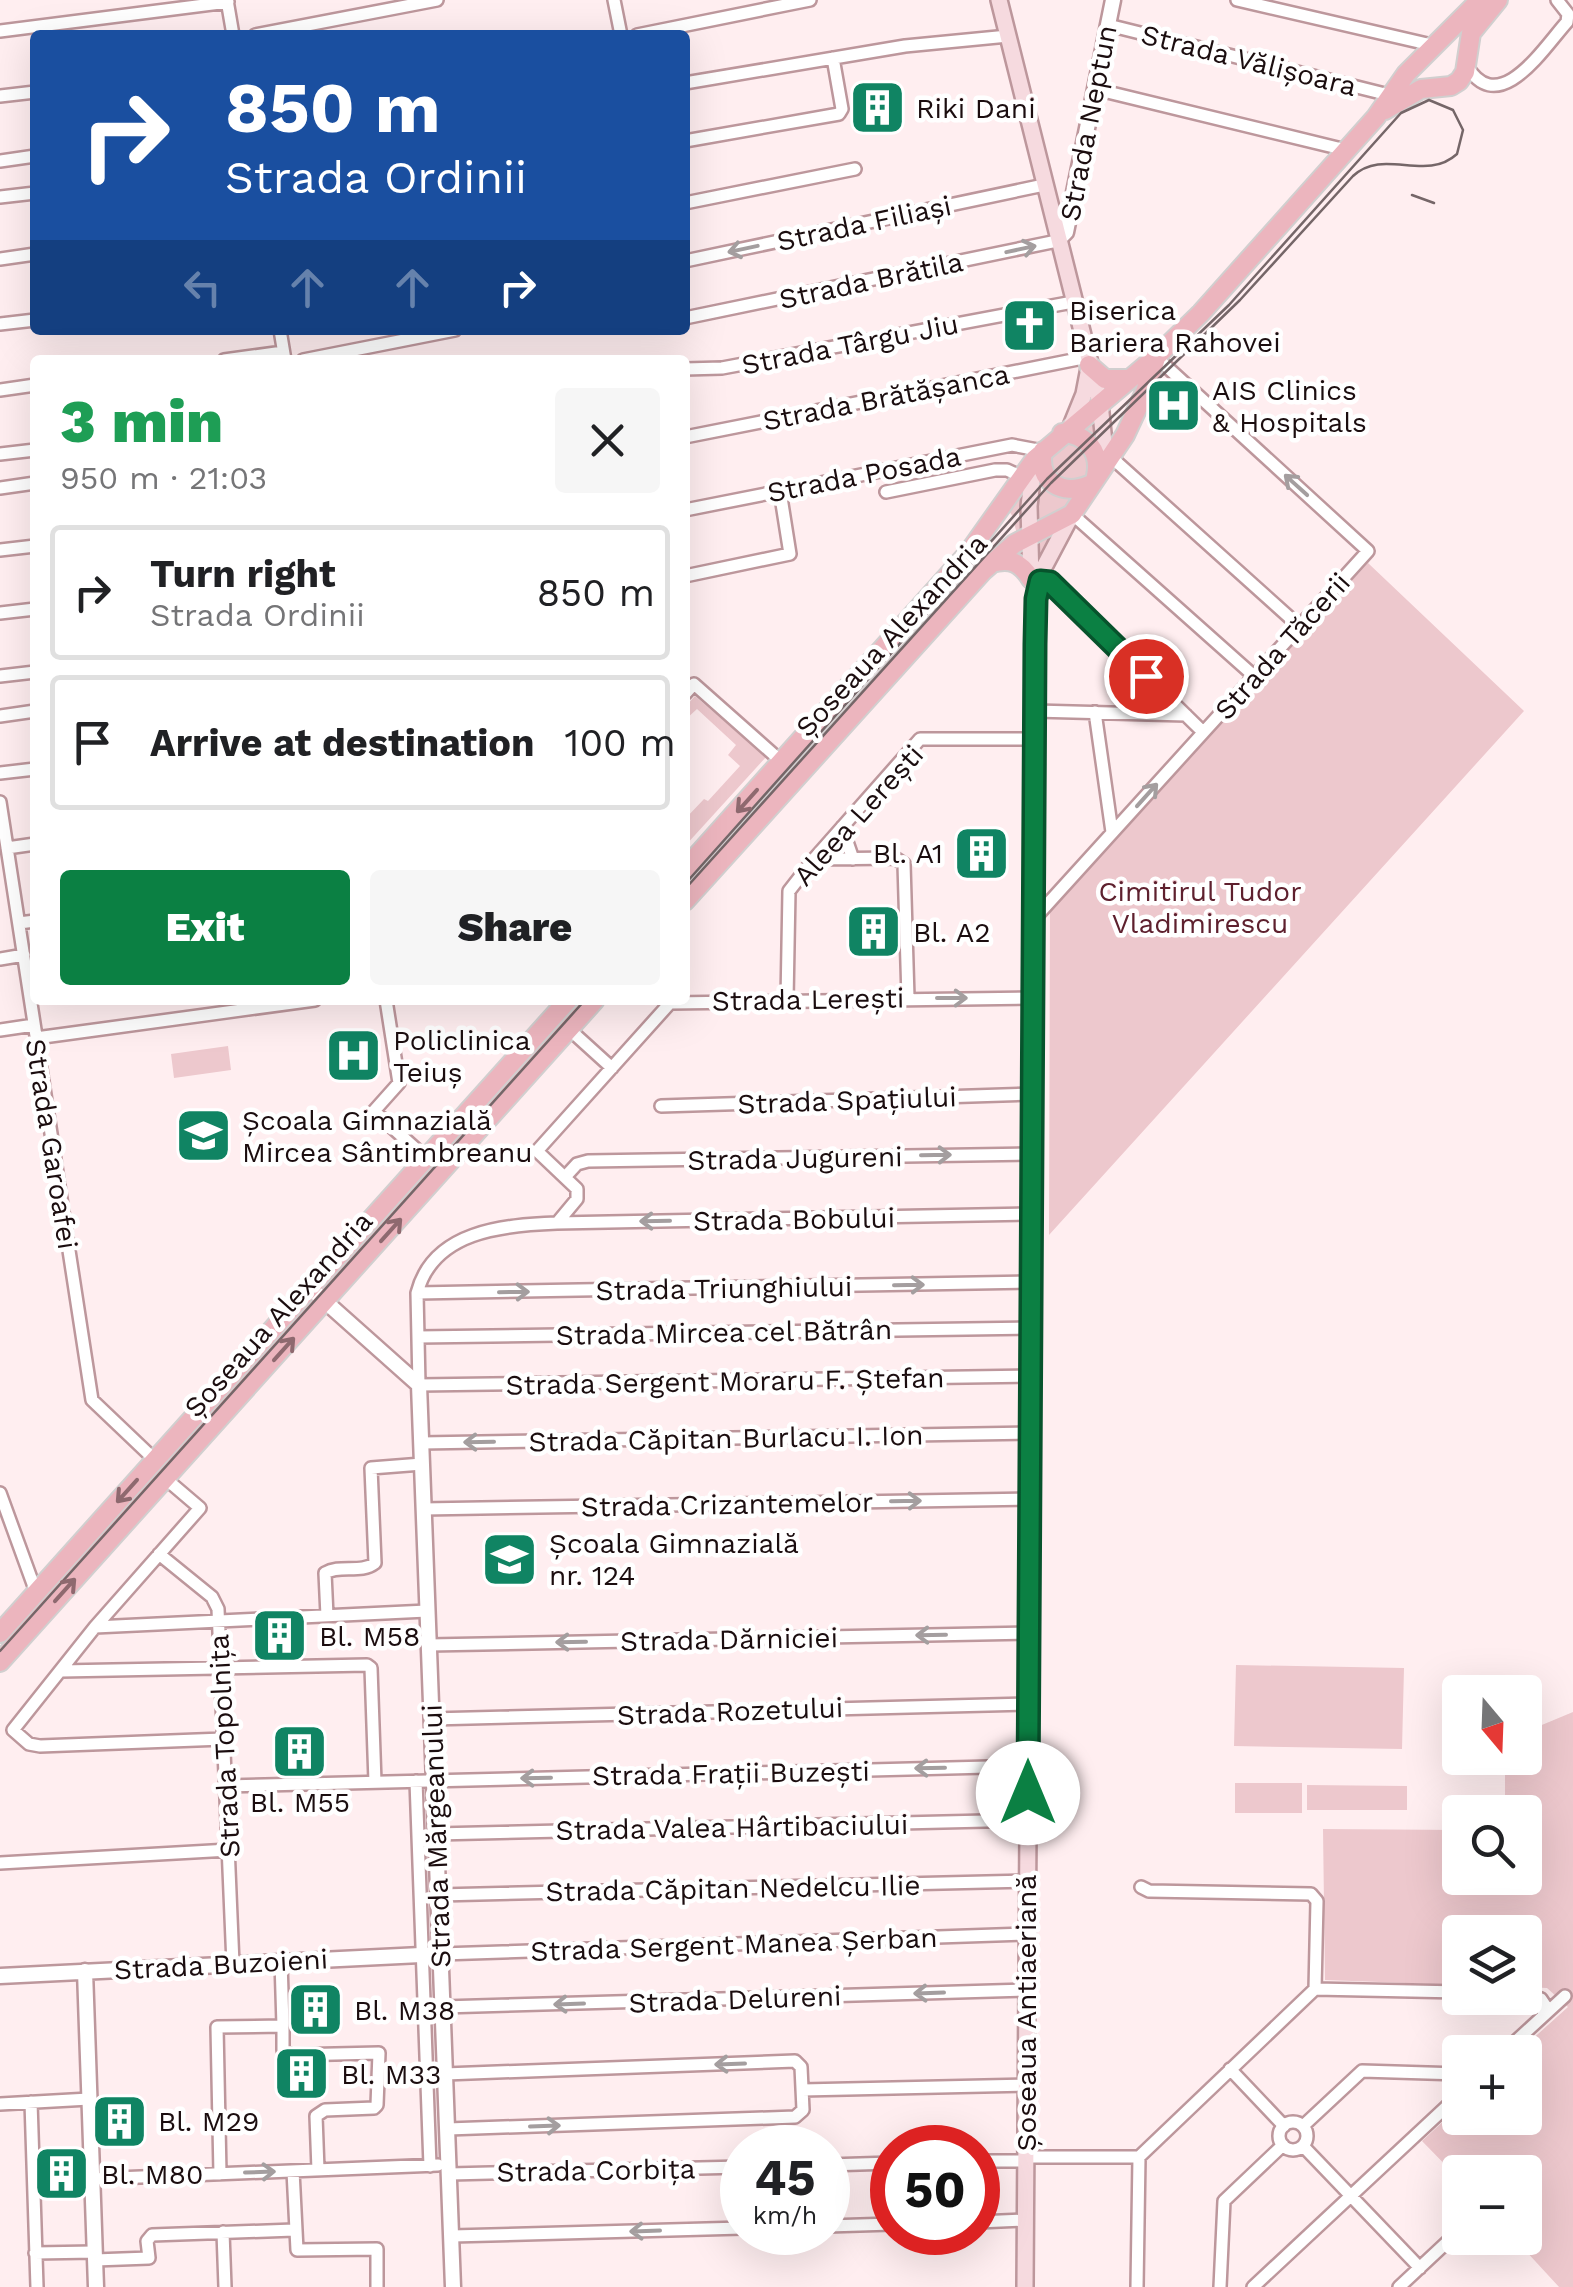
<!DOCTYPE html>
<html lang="en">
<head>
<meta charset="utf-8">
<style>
  :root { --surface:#fff; --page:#f6f6f6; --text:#202124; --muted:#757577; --line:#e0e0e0; --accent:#0b8043 }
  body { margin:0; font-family:"Work Sans",sans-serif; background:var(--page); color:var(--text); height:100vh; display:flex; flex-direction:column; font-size:38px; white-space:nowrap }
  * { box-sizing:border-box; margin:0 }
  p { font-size:32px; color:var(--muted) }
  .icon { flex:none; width:55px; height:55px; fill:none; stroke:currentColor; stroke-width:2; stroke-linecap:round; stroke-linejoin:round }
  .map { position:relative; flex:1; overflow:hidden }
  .sheet { position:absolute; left:30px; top:355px; width:660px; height:650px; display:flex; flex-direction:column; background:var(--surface); border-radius:10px; box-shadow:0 10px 40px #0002 }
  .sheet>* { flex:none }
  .hud { position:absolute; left:30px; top:30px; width:660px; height:305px; border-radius:10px; box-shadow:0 10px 40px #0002; background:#1a4fa0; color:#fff; overflow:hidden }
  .needle { width:65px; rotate:161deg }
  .fabs { position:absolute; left:1442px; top:1675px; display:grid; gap:20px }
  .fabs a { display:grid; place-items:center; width:100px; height:100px; border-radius:10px; background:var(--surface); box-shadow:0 10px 40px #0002; font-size:50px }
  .speed { position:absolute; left:720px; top:2125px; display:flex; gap:20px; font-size:50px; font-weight:700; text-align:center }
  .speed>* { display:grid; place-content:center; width:130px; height:130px; border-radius:50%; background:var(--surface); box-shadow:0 10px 40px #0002; line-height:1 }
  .speed small { font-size:25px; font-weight:400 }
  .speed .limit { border:15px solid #d22; background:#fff; color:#111 }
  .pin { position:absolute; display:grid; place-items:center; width:85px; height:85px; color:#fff; margin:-42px; border:5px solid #fff; border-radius:50%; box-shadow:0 2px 10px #0007 }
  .me { position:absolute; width:110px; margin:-55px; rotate:0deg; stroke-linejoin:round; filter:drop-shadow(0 0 8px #0008) }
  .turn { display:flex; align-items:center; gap:35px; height:210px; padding:0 30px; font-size:45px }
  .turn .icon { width:130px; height:130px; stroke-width:2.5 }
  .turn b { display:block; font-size:70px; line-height:85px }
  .lanes { display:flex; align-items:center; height:95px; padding:0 30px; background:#0003; justify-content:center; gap:50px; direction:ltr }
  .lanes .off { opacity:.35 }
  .round { display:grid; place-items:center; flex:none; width:105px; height:105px; border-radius:10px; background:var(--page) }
  .headline { display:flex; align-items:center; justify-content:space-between; height:170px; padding:0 30px }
  h1 { font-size:60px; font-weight:800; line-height:75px; color:#1e9e55 }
  .primary-button { display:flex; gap:20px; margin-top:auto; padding:20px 30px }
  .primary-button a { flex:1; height:115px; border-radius:10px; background:var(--accent); color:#fff; font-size:40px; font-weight:800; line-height:115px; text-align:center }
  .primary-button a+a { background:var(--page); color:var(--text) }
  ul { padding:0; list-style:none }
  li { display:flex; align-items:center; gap:30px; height:135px; margin:0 20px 15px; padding:0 10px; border:5px solid var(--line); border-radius:10px }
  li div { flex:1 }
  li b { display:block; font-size:38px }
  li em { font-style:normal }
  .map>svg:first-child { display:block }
  .green { fill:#edc8cd }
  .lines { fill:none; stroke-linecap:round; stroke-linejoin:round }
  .minor-casing { stroke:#bd979c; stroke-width:16 }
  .tertiary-casing { stroke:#bd979c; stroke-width:19 }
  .secondary-casing { stroke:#bd979c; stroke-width:20 }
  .primary-casing { stroke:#d1cfcf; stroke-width:22 }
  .minor { stroke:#fff; stroke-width:11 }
  .tertiary { stroke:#fff; stroke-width:14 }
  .secondary { stroke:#f6dadf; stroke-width:15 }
  .primary { stroke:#ecb5be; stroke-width:18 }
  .tram { stroke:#756668; stroke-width:2.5 }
  .oneway { stroke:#a49e9f }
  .oneway2 { stroke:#8e696f }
  .route-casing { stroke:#07532c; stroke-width:25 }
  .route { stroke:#0b8043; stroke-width:18 }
  .labels { text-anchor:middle; stroke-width:9; stroke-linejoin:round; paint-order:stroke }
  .street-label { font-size:28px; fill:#1b0d0f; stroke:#fff }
  .poi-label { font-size:28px; fill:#1b0d0f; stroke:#fff; text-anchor:start }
  .park-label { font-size:28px; fill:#5e202e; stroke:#fff }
</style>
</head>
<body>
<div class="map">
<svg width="1573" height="2287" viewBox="0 0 1573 2287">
  <rect width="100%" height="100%" fill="#ffeef0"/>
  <path class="green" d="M1100,403L1104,424L1086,441L1090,444L1105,429L1107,451L1039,585L1030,536L1019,541L1014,523L1051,483L1047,480L1013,517L1003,502Z
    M1368,563L1524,711L1049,1235L1050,909Z
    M695,696L766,757L685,846V819L704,799L708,801L740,766L728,755L736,745L697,709L685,720V707Z
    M228,1046L231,1070L174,1078L171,1054Z
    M1236,1665L1404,1668L1402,1749L1234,1746Z
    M1573,1712V2287H1559L1514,2238H1525V2172H1460V2180L1422,2141L1460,2106V2118H1525V2052H1518L1568,2007L1547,1988L1525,1987V1932H1460V1985L1325,1980L1323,1829L1460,1830V1878H1525V1812H1505V1758H1525V1732Z
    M1235,1783H1302V1813H1235Z
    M1307,1785L1407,1786V1810H1307Z"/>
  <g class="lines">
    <defs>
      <path id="minor" d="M227,0L233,35
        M614,0L621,35
        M1237,0L1436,46
        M1108,25L1389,95
        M0,31L228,2
        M255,35L437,0
        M637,35L810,0
        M1467,66C1499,120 1545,46 1567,22L1568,14L1557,0
        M685,83L905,46L1008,36
        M1095,89L1346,150
        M0,96L35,92
        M685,141L839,114L842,109L833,58
        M0,161L35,156
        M0,197L35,193
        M685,203L855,169
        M0,259L35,254
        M685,261L1044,185
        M685,318L1057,241
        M0,324L35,320
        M280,330L285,360
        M224,360L283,352
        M303,360L455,330
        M685,369L722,368L1073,302
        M0,390L35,385
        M685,437L1088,357
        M0,454L35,450
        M1111,457L1299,626
        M0,488L35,483
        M886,492L995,470H1007L1020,476
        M685,510L1012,445L1043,451
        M1072,514L1254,676
        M0,550L35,546
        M685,576L790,554L780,491
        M1040,581L1050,582L1203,732
        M0,613L35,609
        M0,676L35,672
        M685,694L694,684L782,762
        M1035,711L1186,715
        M1095,712L1112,832
        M0,716L35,711
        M0,773L35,769
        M0,802L92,1400L155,1460
        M842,827L853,859
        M7,848L35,844
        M814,859L895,858L904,864L908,998
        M1034,919L1368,551L1156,357
        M19,923L35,921
        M0,959L24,955
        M386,1000L399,1083L374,1111L426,1158
        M787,1000L789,891L814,859L920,739H1035
        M569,1029L612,1068
        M0,1030L34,1025
        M36,1038L315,1000
        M661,1106L1032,1094
        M565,1177L577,1164L588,1161L1032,1154
        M557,1223L1032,1214
        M417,1293L1032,1282
        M418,1337L1031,1328
        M1031,1376L419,1385L417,1293C433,1231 503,1225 557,1223L577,1199V1189L537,1151L670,1003L1033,998
        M421,1443L1031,1433
        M166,1479L200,1508L95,1627L13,1730L29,1744L40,1746L223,1739
        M0,1493L36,1592
        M423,1509L1030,1499
        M159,1554L212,1597L218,1609L233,1964
        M327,1616L325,1573C340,1564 361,1574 375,1563L371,1468L422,1464
        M95,1627L427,1611
        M429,1645L1029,1633
        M61,1671L367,1665L371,1668L375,1782
        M431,1719L1028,1704
        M416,1781L430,2166
        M226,1786L1028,1766
        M436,1834L1028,1820
        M0,1863L229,1850
        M1141,1887L1149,1891L1311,1894L1317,1901L1315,1989
        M439,1895L1027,1881
        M441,1954L1027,1934
        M281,1961L283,2026
        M1525,1994L1541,1999L1545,2005L1543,2016
        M443,2007L1027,1990
        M1504,2052L1565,1996
        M1230,2069L1284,2126
        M445,2074L795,2061L801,2067L803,2110L795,2117L448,2129
        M802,2090L1026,2085
        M31,2102L37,2287
        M0,2104L89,2099
        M1279 2136a14 14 0 1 1 28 0a14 14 0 1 1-28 0Z
        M1303,2126L1362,2071L1460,2074
        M1303,2146L1420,2268
        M1025,2157H1139
        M978,2161H1025
        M828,2165L892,2163
        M293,2171L297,2250L377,2249V2287
        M220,2174L217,2027L283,2026V2050L291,2055L379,2053L377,2105L374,2108L325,2110L316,2116L318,2170
        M450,2174L742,2167
        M92,2179L438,2165
        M978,2222L1025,2220
        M828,2226L892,2224
        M223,2232L225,2287
        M452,2236L742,2228
        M35,2253L94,2252
        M95,2260L149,2258L147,2241L152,2235L294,2230
        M1137,2287L1139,2157L1315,1989L1460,1992
        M1220,2287L1224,2201L1283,2145
        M1253,2287L1460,2094
        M1399,2287L1460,2230"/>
      <path id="tertiary" d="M1057,241L1066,232L1113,0
        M309,1287L419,1385L453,2287
        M85,1971L96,2287
        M0,1976L441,1954"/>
      <path id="secondary" d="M999,0L1100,403L1106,463
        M1071,426L1084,394L1089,368
        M1031,580L1029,506L1034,463
        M1025,2287L1036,599L1044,567L1072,514"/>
      <path id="primary" d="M1385,110L1421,89L1451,86L1459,81L1465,72L1471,33L1498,0
        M1089,365L1105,379H1129
        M1062,433C1087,434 1101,452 1096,476
        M1043,451C1037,482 1062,496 1089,485
        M991,563C1011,558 1020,562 1031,579
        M685,869L969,552L1035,459L1156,357L1201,313L1376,117L1406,74L1480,0
        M685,901L983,571L1014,544L1072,514L1125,435L1145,392L1156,358
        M0,1633L568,1000
        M0,1662L595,1000"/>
    </defs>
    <use href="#minor" class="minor-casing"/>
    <use href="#tertiary" class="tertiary-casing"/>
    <use href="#secondary" class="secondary-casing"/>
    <use href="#primary" class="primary-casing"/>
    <use href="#minor" class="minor"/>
    <use href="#tertiary" class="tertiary"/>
    <use href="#secondary" class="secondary"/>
    <use href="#primary" class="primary"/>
    <path class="tram" d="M1412,195L1434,203
      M685,884L1047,479L1229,305L1401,113L1429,100L1453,110L1463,130L1457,154C1425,183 1384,147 1353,176L1240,300L1051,483L685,889
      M0,1651L585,1000"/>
  </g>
  <defs><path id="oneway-shaft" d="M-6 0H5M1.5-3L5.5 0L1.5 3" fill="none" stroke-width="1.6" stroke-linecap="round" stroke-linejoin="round" transform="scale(2.5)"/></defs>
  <g class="oneway">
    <use href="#oneway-shaft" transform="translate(743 249) rotate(168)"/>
    <use href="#oneway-shaft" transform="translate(1021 249) rotate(-12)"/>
    <use href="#oneway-shaft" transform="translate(1296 485) rotate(-138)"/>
    <use href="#oneway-shaft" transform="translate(1147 795) rotate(-48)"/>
    <use href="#oneway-shaft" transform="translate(952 998)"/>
    <use href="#oneway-shaft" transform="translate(936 1155) rotate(-1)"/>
    <use href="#oneway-shaft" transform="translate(655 1221) rotate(179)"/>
    <use href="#oneway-shaft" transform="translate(909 1285) rotate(-1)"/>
    <use href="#oneway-shaft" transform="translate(514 1292) rotate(-1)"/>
    <use href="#oneway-shaft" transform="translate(479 1442) rotate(179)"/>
    <use href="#oneway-shaft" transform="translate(906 1501) rotate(-1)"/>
    <use href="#oneway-shaft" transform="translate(931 1635) rotate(179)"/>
    <use href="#oneway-shaft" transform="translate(571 1642) rotate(179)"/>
    <use href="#oneway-shaft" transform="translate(930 1768) rotate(179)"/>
    <use href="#oneway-shaft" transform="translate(536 1778) rotate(179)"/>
    <use href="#oneway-shaft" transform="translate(929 1993) rotate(178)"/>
    <use href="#oneway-shaft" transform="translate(569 2004) rotate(178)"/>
    <use href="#oneway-shaft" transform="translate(730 2064) rotate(178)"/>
    <use href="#oneway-shaft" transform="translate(545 2126) rotate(-2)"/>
    <use href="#oneway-shaft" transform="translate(260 2172) rotate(-2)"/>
    <use href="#oneway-shaft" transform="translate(645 2231) rotate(178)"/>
  </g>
  <g class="oneway2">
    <use href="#oneway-shaft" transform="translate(747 801) rotate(132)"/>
    <use href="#oneway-shaft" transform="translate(391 1230) rotate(-48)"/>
    <use href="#oneway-shaft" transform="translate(284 1349) rotate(-48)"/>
    <use href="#oneway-shaft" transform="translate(127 1491) rotate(132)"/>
    <use href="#oneway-shaft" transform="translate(65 1590) rotate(-48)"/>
  </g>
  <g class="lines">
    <defs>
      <path id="route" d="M1028,1793L1035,644L1036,599L1040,581L1050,582L1146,676"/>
    </defs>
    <use href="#route" class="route-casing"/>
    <use href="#route" class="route"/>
  </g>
  <defs>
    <symbol id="building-square" viewBox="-11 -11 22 22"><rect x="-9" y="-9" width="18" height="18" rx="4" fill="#108463" stroke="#fff"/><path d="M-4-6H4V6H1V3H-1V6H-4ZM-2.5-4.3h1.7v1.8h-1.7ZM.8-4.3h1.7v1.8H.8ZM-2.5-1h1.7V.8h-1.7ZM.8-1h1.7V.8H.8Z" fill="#fff"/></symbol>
    <symbol id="church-square" viewBox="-11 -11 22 22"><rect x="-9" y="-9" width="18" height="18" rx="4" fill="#108463" stroke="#fff"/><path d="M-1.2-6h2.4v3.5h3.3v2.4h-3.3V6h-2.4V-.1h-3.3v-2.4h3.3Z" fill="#fff"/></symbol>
    <symbol id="hospital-square" viewBox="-11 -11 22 22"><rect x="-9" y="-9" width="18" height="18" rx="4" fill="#108463" stroke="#fff"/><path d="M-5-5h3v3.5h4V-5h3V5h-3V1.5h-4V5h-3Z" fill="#fff"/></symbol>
    <symbol id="school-square" viewBox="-11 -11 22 22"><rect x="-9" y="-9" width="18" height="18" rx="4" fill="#108463" stroke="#fff"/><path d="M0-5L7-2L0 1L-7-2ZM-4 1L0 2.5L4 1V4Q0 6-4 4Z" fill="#fff"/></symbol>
  </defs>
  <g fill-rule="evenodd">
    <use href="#building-square" x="846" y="76" width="63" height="63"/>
    <use href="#church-square" x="998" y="294" width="63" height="63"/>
    <use href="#hospital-square" x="1142" y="374" width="63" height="63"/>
    <use href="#building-square" x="950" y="822" width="63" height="63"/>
    <use href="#building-square" x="842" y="900" width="63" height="63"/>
    <use href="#hospital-square" x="322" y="1024" width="63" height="63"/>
    <use href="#school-square" x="172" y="1104" width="63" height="63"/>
    <use href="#school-square" x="478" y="1528" width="63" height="63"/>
    <use href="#building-square" x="248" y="1604" width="63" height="63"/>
    <use href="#building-square" x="268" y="1720" width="63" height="63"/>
    <use href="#building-square" x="284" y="1978" width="63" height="63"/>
    <use href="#building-square" x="270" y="2042" width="63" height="63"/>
    <use href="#building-square" x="88" y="2090" width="63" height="63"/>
    <use href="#building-square" x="30" y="2142" width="63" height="63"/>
  </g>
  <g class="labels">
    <g class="street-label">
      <text transform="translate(1249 60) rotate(14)" y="10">Strada Vălișoara</text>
      <text transform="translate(1088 123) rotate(-79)" y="10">Strada Neptun</text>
      <text transform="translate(864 223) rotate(-12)" y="10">Strada Filiași</text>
      <text transform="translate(871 280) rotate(-12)" y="10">Strada Brătila</text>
      <text transform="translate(850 344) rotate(-11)" y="10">Strada Târgu Jiu</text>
      <text transform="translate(886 397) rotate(-11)" y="10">Strada Brătășanca</text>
      <text transform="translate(864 474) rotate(-11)" y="10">Strada Posada</text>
      <text transform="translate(891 635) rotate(-47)" y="10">Șoseaua Alexandria</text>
      <text transform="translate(1282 646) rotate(-48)" y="10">Strada Tăcerii</text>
      <text transform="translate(858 815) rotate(-48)" y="10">Aleea Lerești</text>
      <text transform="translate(808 999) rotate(-1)" y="10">Strada Lerești</text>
      <text transform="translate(847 1100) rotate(-2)" y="10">Strada Spațiului</text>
      <text transform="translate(52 1144) rotate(81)" y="10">Strada Garoafei</text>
      <text transform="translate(795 1158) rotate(-1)" y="10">Strada Jugureni</text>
      <text transform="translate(794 1219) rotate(-1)" y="10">Strada Bobului</text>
      <text transform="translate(724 1288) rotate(-1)" y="10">Strada Triunghiului</text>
      <text transform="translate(278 1314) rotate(-48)" y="10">Șoseaua Alexandria</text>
      <text transform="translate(724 1332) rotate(-1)" y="10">Strada Mircea cel Bătrân</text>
      <text transform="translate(725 1381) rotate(-1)" y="10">Strada Sergent Moraru F. Ștefan</text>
      <text transform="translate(726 1438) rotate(-1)" y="10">Strada Căpitan Burlacu I. Ion</text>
      <text transform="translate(727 1504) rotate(-1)" y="10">Strada Crizantemelor</text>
      <text transform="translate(729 1639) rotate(-1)" y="10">Strada Dărniciei</text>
      <text transform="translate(730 1711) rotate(-2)" y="10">Strada Rozetului</text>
      <text transform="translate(224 1746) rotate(-93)" y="10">Strada Topolnița</text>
      <text transform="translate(731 1773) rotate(-1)" y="10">Strada Frații Buzești</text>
      <text transform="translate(732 1827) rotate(-1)" y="10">Strada Valea Hârtibaciului</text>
      <text transform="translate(436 1836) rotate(-92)" y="10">Strada Mărgeanului</text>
      <text transform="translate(733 1888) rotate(-1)" y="10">Strada Căpitan Nedelcu Ilie</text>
      <text transform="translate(734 1944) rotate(-2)" y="10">Strada Sergent Manea Șerban</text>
      <text transform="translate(221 1964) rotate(-3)" y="10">Strada Buzoieni</text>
      <text transform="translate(735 1999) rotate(-2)" y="10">Strada Delureni</text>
      <text transform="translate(1026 2013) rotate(-90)" y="10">Șoseaua Antiaeriană</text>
      <text transform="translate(596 2170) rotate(-1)" y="10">Strada Corbița</text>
    </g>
    <g class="poi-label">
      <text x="916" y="118">Riki Dani</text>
      <text x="1069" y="320">Biserica<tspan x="1069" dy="32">Bariera Rahovei</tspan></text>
      <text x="1212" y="400">AIS Clinics<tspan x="1212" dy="32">&amp; Hospitals</tspan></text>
      <text x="943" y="863" text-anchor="end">Bl. A1</text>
      <text x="913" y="942">Bl. A2</text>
      <text x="393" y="1050">Policlinica<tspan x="393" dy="32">Teiuș</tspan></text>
      <text x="242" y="1130">Școala Gimnazială<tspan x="242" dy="32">Mircea Sântimbreanu</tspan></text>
      <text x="549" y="1553">Școala Gimnazială<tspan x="549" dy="32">nr. 124</tspan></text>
      <text x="319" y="1646">Bl. M58</text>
      <text x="300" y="1812" text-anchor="middle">Bl. M55</text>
      <text x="354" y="2020">Bl. M38</text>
      <text x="341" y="2084">Bl. M33</text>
      <text x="158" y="2131">Bl. M29</text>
      <text x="101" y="2184">Bl. M80</text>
    </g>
    <g class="park-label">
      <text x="1200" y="901">Cimitirul Tudor<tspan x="1200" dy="32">Vladimirescu</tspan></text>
    </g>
  </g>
</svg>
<div class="fabs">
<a><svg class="needle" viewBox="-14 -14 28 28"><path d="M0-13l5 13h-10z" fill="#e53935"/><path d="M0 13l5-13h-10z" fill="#757577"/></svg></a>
<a><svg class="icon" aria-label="search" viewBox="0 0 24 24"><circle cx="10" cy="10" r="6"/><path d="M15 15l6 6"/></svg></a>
<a><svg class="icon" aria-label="layers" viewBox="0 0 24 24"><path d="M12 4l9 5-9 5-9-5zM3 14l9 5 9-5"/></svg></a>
<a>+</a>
<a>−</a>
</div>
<div class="speed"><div>45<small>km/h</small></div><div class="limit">50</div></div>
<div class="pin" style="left:1146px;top:676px;background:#d93025"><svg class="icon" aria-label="arrive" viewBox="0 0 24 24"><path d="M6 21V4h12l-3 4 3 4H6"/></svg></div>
<svg class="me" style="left:1028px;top:1793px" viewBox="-20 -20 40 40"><circle r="19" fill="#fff"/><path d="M0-13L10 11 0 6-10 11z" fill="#0b8043"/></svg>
<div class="hud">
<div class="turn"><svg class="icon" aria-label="right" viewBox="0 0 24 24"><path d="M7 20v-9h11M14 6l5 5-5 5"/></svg><div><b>850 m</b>Strada Ordinii</div></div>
<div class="lanes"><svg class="icon off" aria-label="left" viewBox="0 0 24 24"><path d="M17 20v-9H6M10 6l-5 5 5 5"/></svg><svg class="icon off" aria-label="ahead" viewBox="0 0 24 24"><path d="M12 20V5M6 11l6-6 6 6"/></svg><svg class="icon off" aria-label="ahead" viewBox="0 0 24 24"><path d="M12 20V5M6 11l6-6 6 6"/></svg><svg class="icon" aria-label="right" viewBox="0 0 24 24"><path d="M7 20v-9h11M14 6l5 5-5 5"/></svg></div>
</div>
<section class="sheet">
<div class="headline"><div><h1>3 min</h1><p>950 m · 21:03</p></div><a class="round"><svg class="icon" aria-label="close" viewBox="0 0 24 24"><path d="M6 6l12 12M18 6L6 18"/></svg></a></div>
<ul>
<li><svg class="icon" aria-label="right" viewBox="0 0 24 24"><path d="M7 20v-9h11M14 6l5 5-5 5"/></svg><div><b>Turn right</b><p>Strada Ordinii</p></div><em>850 m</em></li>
<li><svg class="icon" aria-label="arrive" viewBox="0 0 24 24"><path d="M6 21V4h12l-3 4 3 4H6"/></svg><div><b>Arrive at destination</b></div><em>100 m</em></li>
</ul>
<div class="primary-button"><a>Exit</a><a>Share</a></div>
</section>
</div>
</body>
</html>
